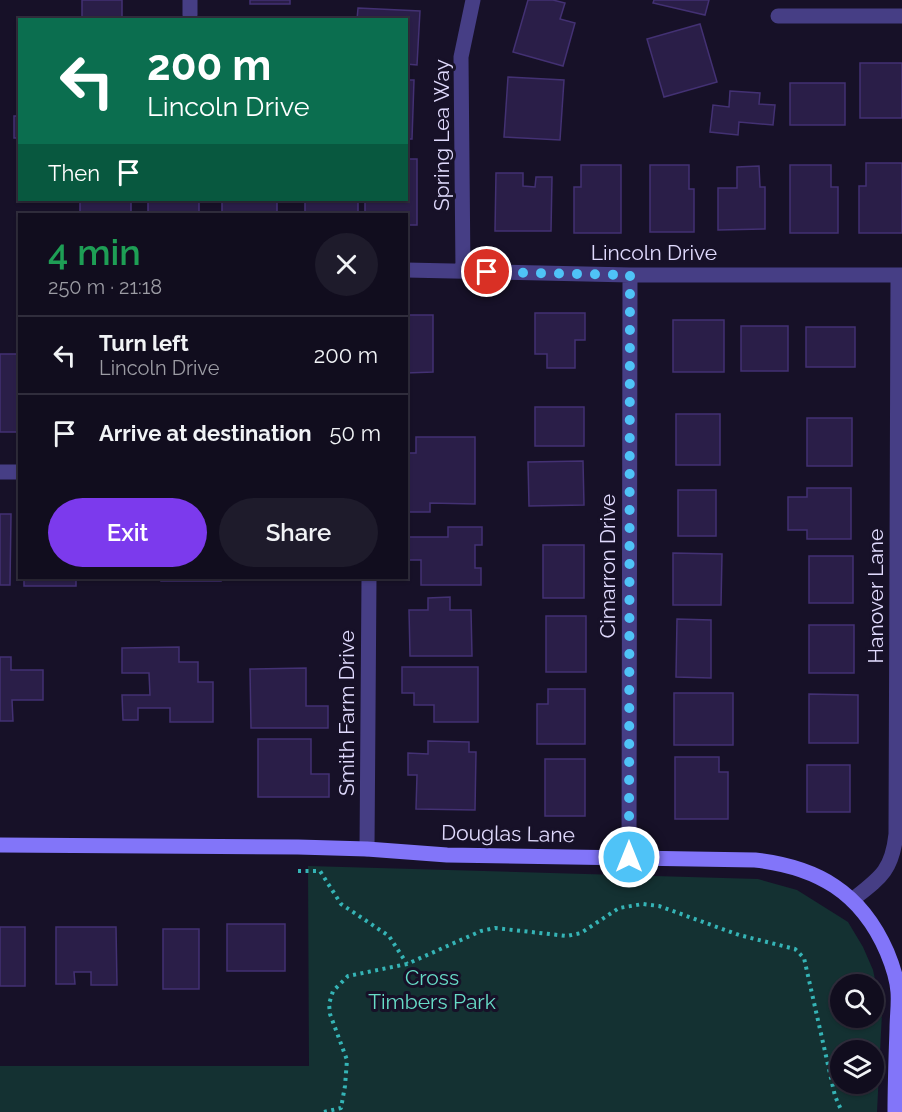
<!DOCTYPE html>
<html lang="en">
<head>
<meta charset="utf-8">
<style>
  :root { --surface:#110d1e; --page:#1e1b2b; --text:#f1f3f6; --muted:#9c9ca4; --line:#302d3c; --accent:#7c3aed }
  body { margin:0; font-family:Raleway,sans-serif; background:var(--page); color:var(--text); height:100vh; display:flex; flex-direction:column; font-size:22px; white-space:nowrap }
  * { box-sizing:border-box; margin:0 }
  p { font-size:20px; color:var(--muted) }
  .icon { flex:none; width:33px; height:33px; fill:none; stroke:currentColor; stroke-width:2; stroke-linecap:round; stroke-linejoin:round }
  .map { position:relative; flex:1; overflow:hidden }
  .details { position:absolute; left:18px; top:213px; width:390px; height:366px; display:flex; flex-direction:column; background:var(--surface); border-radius:0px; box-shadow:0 2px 4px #0004,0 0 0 2px var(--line) }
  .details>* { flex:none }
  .top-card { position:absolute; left:18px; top:18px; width:390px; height:183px; border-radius:0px; box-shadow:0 2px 4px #0004,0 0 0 2px var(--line); background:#0b6e4f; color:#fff; overflow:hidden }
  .controls { position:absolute; left:830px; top:974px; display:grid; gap:12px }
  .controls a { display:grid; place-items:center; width:54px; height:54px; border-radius:50%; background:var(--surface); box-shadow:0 2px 4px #0004,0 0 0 2px var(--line); font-size:30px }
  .pin { position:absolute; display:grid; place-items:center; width:51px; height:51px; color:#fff; margin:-26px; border:3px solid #fff; border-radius:50%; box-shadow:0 2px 6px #0007 }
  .me { position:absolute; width:66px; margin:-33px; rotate:0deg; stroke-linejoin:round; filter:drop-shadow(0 0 4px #0008) }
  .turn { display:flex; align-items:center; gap:21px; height:126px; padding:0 30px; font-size:27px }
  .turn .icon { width:78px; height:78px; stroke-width:2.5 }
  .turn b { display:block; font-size:42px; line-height:51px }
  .then { display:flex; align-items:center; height:57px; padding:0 30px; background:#0003; gap:12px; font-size:22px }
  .round { display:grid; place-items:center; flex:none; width:63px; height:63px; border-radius:32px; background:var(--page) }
  .summary { display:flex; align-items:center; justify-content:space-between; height:102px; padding:0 30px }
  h1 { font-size:36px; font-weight:600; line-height:45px; color:#1e9e55 }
  .action { display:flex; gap:12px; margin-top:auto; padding:12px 30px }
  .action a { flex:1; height:69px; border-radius:36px; background:var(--accent); color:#fff; font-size:24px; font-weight:600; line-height:69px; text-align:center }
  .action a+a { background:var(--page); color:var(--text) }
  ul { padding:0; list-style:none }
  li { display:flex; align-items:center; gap:18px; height:78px; padding:0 30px; border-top:2px solid var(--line) }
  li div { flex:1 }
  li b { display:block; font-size:22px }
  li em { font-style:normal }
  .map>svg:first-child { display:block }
  .green { fill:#143132; fill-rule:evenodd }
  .building { fill:#2a1e48; stroke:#433173; stroke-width:1.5 }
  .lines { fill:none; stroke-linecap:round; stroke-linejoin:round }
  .path { stroke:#35b4b6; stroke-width:4; stroke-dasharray:3 4.5; stroke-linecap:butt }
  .street { stroke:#463e85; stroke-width:15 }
  .secondary { stroke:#8275f9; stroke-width:15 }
  .route { stroke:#4fc3f7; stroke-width:10; stroke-dasharray:0 18 }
  .labels { text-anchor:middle; stroke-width:6; stroke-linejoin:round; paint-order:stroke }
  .street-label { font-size:21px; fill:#e0dafd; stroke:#171128 }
  .park-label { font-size:21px; fill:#67dcc7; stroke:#171128 }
</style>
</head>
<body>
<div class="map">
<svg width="902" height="1112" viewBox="0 0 902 1112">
  <rect width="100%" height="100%" fill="#171128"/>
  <path class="green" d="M308,866L758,879L797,890L848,922L863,947L873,970L882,1013L877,1112H0V1066H309ZM840,984H873V1017H840ZM840,1050H873V1083H840Z"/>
  <path class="building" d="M82,0H122V20H82Z
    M250,0H290V4H250Z
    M528,0H553L565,3L560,19L575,23L563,66L513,52Z
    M654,0H709L705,15L653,3Z
    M358,8L420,11L417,65L406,64V20H357Z
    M700,24L717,82L664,97L647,39Z
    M860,63H902V118H860Z
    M508,77L564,80L560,140L504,137Z
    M406,80H414L412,139H406Z
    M790,83H845V125H790Z
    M730,91L760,93L759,104L775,105L773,125L739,122L738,135L710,132L713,105L729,107Z
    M14,116H20V138H14Z
    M406,159H417V225H406V214H365V200H406Z
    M866,163H902V233H859V186H866Z
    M581,165H621V233H574V187H581Z
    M650,165H689V189H694V232H650Z
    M790,165H831V187H838V233H790Z
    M759,166L760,187H765V229L718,230V188H737V167Z
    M496,173H523V186L535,187L536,177H552L551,231H495Z
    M80,200H131V213L80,214Z
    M148,200H199V214H148Z
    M222,200H277V214H222Z
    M305,200H358V214H305Z
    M535,313H585V340H575V368H547V354H535Z
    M406,315H433V372L406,373Z
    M673,320H724V372H673Z
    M741,326H788V371H741Z
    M806,327H855V367H806Z
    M0,354H20V432H0Z
    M535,407H584V446H535Z
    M676,414H720V465H676Z
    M807,418H852V466H807Z
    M416,437H475V504L430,503V512H408L406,453H416Z
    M583,461L584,505L529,506L528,462Z
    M807,488H851V539H807V530H788V497H807Z
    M678,490H716V536H678Z
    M0,514H11L10,585H0Z
    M448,527H482V545H475V568H481V585H421V560H409V537H448Z
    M543,545H584V598H543Z
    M673,553L722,554L721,605H673Z
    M809,556H853V603H809Z
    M24,578H76V586H24Z
    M161,578H221V581H161Z
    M450,597V610H471L472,656H410L409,610H428V598Z
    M546,616H586V672H546Z
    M677,619L711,620V678L676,677Z
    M809,625H854V673H809Z
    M179,647V662H198V682H213V722H170V708H138V720H123L122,695H150L149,673H122V648Z
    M0,657H11V670H43V700H12L13,721H0Z
    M402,667H478V722H434V705H414V693H402Z
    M306,668V706H328V728H251L250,669Z
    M548,689H585V744H537V704H548Z
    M674,693H733V745H674Z
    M809,694L858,695V743H809Z
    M258,739H311V774H329V797H258Z
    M428,741L469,742V752H476L475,810L416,809L417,775H408V753L428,754Z
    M675,757H719V772H728V819H675Z
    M545,759H585V816H545Z
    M807,765H850V812H807Z
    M227,924H285V971H227Z
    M0,927H25V986H0Z
    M56,927H116L117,985H91V972H74L75,984H56Z
    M163,929H199V989H163Z"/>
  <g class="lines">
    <path class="path" d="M298,871H320L341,904L389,936L407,964
      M324,1112L341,1108L345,1086L347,1060L330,1014L329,1004L333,991L348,976L407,964L481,931L495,928L567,936L581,933L619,908L643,904L659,906L739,935L795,949L804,958L835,1096L842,1112"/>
    <path class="street" d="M190,15V0
      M778,16H902
      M406,270L630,275H902
      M463,272L461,57L473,0
      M0,472H20
      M367,849L369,578
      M629,857L630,275
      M852,900C880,878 892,871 896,834L898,275"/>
    <path class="secondary" d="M0,845L298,847L367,849L447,855L755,860C817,867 861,892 887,952C892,964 897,978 898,992C899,1004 897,1017 897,1029C896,1057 895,1084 895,1112"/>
  </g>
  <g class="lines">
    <path class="route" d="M487,272L630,275L629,857"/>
  </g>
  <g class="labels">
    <g class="street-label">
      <text transform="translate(442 135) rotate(-90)" y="7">Spring Lea Way</text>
      <text x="654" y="260">Lincoln Drive</text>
      <text transform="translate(608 566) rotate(-90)" y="7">Cimarron Drive</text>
      <text transform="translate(876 596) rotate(-90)" y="7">Hanover Lane</text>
      <text transform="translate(347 713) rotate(-90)" y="7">Smith Farm Drive</text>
      <text transform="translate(508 834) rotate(1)" y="7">Douglas Lane</text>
    </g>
    <g class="park-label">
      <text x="432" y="985">Cross<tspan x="432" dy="24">Timbers Park</tspan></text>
    </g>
  </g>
</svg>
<div class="controls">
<a><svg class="icon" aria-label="search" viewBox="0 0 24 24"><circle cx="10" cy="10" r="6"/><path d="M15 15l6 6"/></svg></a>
<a><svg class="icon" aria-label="layers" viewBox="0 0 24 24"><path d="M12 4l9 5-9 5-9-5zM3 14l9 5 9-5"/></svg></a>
</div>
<div class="pin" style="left:487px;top:272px;background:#d93025"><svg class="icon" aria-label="arrive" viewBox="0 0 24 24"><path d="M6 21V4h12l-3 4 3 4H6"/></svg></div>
<svg class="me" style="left:629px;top:857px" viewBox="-20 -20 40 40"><circle r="17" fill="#4fc3f7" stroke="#fff" stroke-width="3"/><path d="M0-11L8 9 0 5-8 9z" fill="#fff"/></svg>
<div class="top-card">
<div class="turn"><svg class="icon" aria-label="left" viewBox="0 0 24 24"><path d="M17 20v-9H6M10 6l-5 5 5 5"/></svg><div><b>200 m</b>Lincoln Drive</div></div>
<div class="then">Then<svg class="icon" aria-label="arrive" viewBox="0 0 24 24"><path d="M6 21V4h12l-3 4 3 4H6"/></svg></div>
</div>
<section class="details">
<div class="summary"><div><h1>4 min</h1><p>250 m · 21:18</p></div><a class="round"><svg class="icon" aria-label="close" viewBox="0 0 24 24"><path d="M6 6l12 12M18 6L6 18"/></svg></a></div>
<ul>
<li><svg class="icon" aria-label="left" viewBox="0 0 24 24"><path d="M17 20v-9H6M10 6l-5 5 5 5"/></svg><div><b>Turn left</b><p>Lincoln Drive</p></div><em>200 m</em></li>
<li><svg class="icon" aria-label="arrive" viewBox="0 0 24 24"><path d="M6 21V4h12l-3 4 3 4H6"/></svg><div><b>Arrive at destination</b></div><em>50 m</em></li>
</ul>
<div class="action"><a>Exit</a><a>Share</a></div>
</section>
</div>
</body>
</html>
